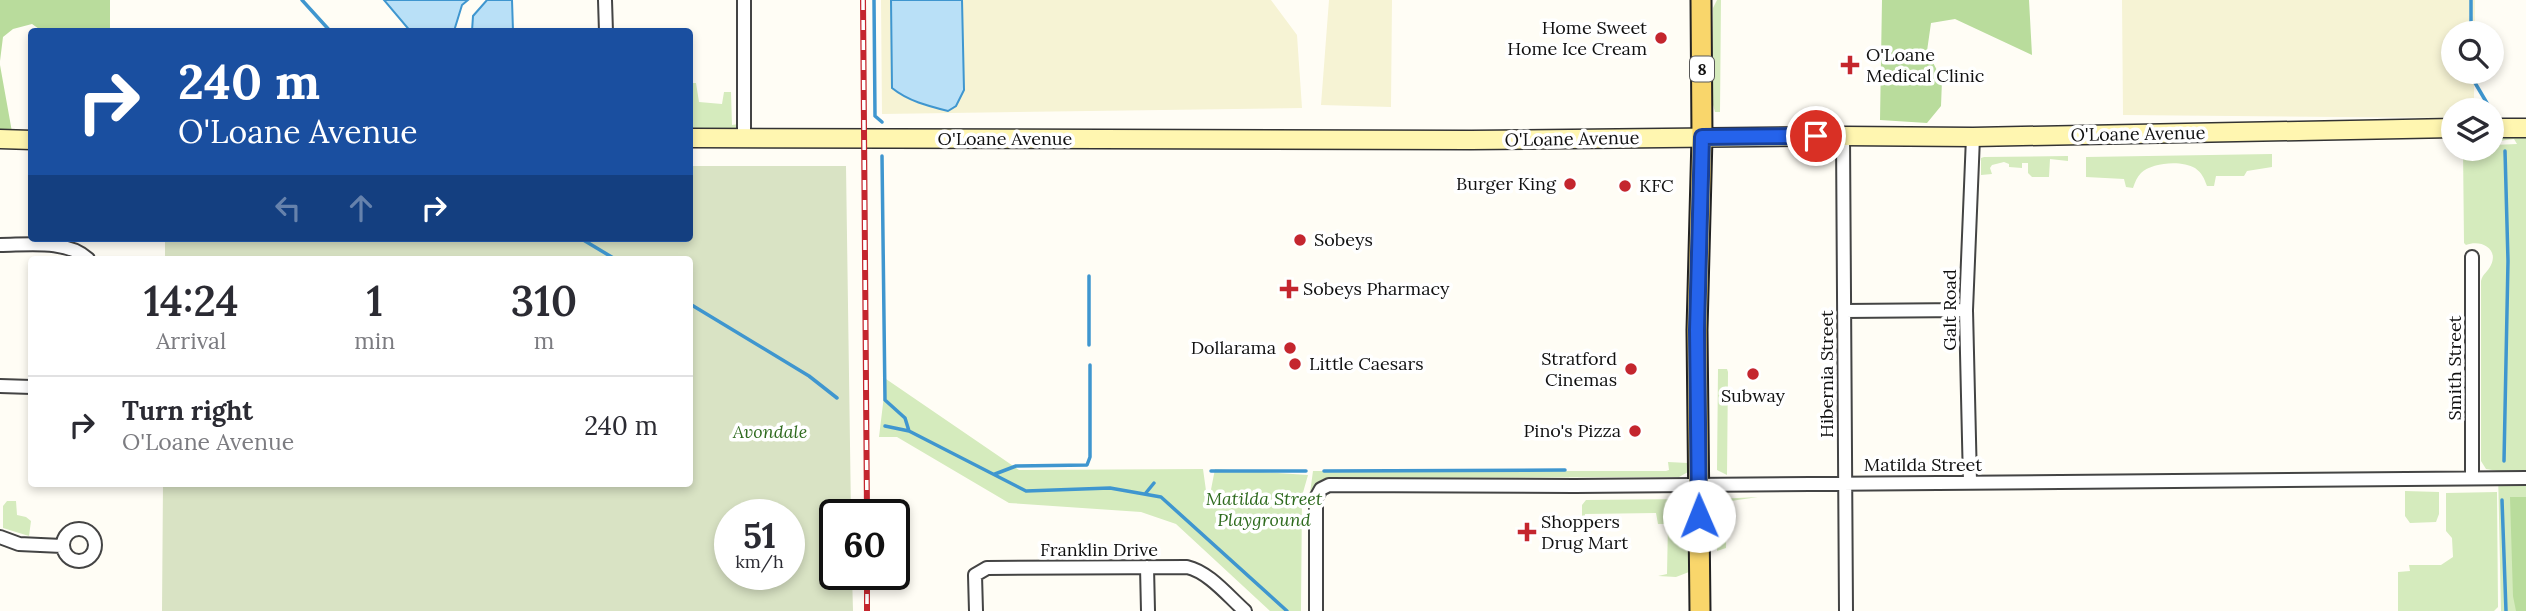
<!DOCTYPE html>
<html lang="en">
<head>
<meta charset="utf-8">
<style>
  :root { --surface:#fff; --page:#f7f7f7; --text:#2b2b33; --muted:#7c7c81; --line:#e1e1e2 }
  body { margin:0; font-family:Lora,serif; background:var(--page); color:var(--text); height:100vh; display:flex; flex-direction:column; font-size:26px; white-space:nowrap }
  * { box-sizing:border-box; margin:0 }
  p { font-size:23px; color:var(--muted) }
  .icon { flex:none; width:38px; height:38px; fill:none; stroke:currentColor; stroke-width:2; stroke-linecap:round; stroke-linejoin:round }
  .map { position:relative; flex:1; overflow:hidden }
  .panel { position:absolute; left:28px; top:256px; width:665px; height:231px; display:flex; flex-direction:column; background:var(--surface); border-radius:7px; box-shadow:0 4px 10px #0003 }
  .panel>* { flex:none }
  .top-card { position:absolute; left:28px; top:28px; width:665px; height:214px; border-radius:7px; box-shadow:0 4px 10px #0003; background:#1a4fa0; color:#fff; overflow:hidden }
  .fabs { position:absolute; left:2441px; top:21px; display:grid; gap:14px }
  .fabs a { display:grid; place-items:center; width:63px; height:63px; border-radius:50%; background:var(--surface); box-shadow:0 4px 10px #0003; font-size:35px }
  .speed { position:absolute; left:714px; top:499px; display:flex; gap:14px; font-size:35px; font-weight:700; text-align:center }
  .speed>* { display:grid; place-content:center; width:91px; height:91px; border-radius:50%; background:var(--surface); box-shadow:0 4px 10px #0003; line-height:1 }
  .speed small { font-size:18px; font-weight:400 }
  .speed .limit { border:4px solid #111; border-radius:10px; background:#fff; color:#111 }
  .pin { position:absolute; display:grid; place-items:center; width:60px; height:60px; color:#fff; margin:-30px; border:4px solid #fff; border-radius:50%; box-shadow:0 2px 7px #0007 }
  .me { position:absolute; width:77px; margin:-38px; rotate:359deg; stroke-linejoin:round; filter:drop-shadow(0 0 5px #0008) }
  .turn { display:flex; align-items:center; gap:24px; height:147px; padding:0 35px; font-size:32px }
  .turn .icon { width:91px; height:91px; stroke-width:2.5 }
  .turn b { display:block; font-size:49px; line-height:60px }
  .lanes { display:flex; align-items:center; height:66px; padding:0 35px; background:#0003; justify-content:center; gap:35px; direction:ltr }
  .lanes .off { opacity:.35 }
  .eta { display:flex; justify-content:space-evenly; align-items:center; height:119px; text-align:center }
  .eta b { font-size:42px; font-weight:600; line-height:49px }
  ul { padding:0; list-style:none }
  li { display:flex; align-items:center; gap:21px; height:98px; padding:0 35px; border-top:2px solid var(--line) }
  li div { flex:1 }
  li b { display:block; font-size:26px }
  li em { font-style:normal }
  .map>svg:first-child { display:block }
  .farmland { fill:#f6f3d4 }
  .green { fill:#d5ebbd }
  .forest { fill:#b9dc9c }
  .cemetery { fill:#d9e3c4; fill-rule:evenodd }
  .water { fill:#b9e0f7; stroke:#3f96cf; stroke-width:2 }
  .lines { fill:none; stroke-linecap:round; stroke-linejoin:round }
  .stream { stroke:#3f96cf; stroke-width:3.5 }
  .street-casing { stroke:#444; stroke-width:16 }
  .secondary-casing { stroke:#333; stroke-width:21 }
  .primary-casing { stroke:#222; stroke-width:23 }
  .street { stroke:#fff; stroke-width:12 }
  .secondary { stroke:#fff6b0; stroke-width:18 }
  .primary { stroke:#f9d66b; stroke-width:19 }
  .rail-casing { stroke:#c4262e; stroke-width:6 }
  .rail { stroke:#fff; stroke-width:3.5; stroke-dasharray:10; stroke-linecap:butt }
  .route-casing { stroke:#184099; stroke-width:18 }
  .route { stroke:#2563eb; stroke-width:12 }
  .poi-dot { fill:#c4262e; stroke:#fff; stroke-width:2.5 }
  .labels { text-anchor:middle; stroke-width:7; stroke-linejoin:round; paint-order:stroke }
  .shield { fill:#fff; stroke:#585858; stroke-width:2 }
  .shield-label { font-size:16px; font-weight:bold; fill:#111 }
  .poi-label { font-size:18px; fill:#111; stroke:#fff; text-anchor:start }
  .street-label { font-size:18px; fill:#111; stroke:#fff }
  .park-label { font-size:18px; font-style:italic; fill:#2f6b1f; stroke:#fff }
</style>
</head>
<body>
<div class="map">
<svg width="2526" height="611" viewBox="0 0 2526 611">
  <rect width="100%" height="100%" fill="#fffdf5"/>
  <path class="farmland" d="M881,0H1271L1297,35L1302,108L882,114Z
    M1329,0H1392L1391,107L1321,105Z
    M2122,0H2475V33H2454V72H2474V110H2454L2453,118L2123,115Z"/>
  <path class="green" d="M1717,0H1721L1720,112H1715L1712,101L1713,8Z
    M690,83H696L699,102L722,104L724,92H731L732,125L739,124L738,128L733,130H690Z
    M2526,136V611H2501L2498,471L2486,469L2481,461V281C2483,273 2488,272 2491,265C2499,248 2480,239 2466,245L2464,243L2463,149H2485L2493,154V145L2517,144L2514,139L2492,142V137Z
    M2272,154V167L2247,171L2244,176H2216L2214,186H2207C2204,178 2202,173 2195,168C2182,160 2152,162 2141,173C2137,177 2135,182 2133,188L2126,187L2124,179L2086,177V157Z
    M2068,156V161L2050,159L2049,177H2032L2028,173V163H2022V168L2009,167V164L2004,162L1992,165L1990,168L1992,174L1981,175V158L1984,157Z
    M1718,369H1727L1728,372L1727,475L1717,470Z
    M886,379L1019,470L1203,469L1208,505L1215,469L1308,475L1302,496L1301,611H1270L1176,524L1141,512L1009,503L897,437H879Z
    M1668,462L1688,463V472L1679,477L1334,478L1326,480L1312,494L1310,493L1313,471H1666L1669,470Z
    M2405,491L2439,492V514L2436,522L2410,523L2405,516Z
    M2497,492L2498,607L2494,611H2398V572L2410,571L2409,565H2441L2453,557L2452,538L2446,531V493Z
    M1758,497L1731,501L1727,505L1726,548L1717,551V499Z
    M1686,499L1689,572L1676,577L1658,576L1667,574L1668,524H1658L1656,513L1585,514L1584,521H1582V505L1586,500Z
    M7,501H16L17,515L26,517L31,521L29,536L3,528V506Z"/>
  <path class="forest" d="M0,0H110V31H42L32,24L13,29L3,37L0,61Z
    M1882,0H2029L2032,55L1955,19L1931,23L1927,51L1942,80L1941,106L1927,123L1880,120Z
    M0,65L12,132L0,131Z
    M2510,497H2526V611H2516L2513,596Z"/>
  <path class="cemetery" d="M690,166H846L851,514H835V574H852L853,611H162L163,483H690V259H165V238H690ZM730,514H789V574H730Z"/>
  <path class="water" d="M384,0H468L462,5L454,31L411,32Z
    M487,0H512L513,31H472L473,16Z
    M891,0H962L964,90L956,106L948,111C928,106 908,101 892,88Z"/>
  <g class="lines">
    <path class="stream" d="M302,0L331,32
      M874,0L875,116L882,122
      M2471,0V33
      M2471,72V76L2491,110
      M882,156L885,400L905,418L909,431
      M580,238L615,259
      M1089,276V345
      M690,304L809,376L837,398
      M885,426L909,431L1026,491L1110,488L1161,497L1287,611
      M2504,461L2508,261L2505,151
      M1211,471H1306
      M1324,471L1565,470
      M995,474L1016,466L1087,465L1090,457V365
      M1145,494L1154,483
      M2502,500L2506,611"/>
    <defs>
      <path id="street" d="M605,0L606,32
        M1843,136L1846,611
        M744,138V0
        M0,245C27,245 66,239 88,259
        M2472,257V478
        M1844,311L1966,310
        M0,386L32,387
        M1970,482L1966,310L1973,137
        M63 545a16 16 0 1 1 32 0a16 16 0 1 1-32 0Z
        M0,537L19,544L62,546
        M1147,567L1148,611
        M976,611L975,575L987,568L1187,567C1209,572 1228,596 1245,611
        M1316,611V498L1321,489L1329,485L1575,486L2526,478"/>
      <path id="secondary" d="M2492,128H2526
        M690,138L1471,140L1843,136L1973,137L2454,128
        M0,139L32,140"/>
      <path id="primary" d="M1700,611L1697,330L1702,137L1701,0"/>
    </defs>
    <use href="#street" class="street-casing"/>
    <use href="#secondary" class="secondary-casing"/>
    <use href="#primary" class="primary-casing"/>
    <use href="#street" class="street"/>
    <use href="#secondary" class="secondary"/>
    <use href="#primary" class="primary"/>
    <defs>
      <path id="rail" d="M863,0L867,514
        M867,574V611"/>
    </defs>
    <use href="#rail" class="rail-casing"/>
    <use href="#rail" class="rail"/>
  </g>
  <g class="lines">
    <defs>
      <path id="route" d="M1699,516L1697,330L1702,137L1816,136"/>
    </defs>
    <use href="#route" class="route-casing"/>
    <use href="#route" class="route"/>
  </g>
  <g class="poi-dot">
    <circle cx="1661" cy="38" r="7"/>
    <path d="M1846.5 54.5h7v7h7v7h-7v7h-7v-7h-7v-7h7z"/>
    <circle cx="1570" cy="184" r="7"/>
    <circle cx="1625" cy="186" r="7"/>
    <circle cx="1300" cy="240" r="7"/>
    <path d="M1285.5 278.5h7v7h7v7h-7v7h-7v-7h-7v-7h7z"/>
    <circle cx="1290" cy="348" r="7"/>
    <circle cx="1295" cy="364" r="7"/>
    <circle cx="1631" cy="369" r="7"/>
    <circle cx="1753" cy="374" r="7"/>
    <circle cx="1635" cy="431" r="7"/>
    <path d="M1523.5 521.5h7v7h7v7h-7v7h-7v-7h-7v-7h7z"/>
  </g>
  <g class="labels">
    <rect class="shield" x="1690" y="56.5" width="24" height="25" rx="5"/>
    <g class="shield-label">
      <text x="1702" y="75">8</text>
    </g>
    <g class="poi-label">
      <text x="1647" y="34" text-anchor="end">Home Sweet<tspan x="1647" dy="21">Home Ice Cream</tspan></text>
      <text x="1866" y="61">O'Loane<tspan x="1866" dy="21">Medical Clinic</tspan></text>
      <text x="1556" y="190" text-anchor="end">Burger King</text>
      <text x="1639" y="192">KFC</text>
      <text x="1314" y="246">Sobeys</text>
      <text x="1303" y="295">Sobeys Pharmacy</text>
      <text x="1276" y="354" text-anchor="end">Dollarama</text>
      <text x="1617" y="365" text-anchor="end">Stratford<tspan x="1617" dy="21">Cinemas</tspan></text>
      <text x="1309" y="370">Little Caesars</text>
      <text x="1753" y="402" text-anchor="middle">Subway</text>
      <text x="1621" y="437" text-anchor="end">Pino's Pizza</text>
      <text x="1541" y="528">Shoppers<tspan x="1541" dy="21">Drug Mart</tspan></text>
    </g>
    <g class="street-label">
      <text transform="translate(2138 134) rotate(-1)" y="6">O'Loane Avenue</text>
      <text x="1005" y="145">O'Loane Avenue</text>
      <text transform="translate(1572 139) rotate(-1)" y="6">O'Loane Avenue</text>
      <text transform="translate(1950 310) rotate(-90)" y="6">Galt Road</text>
      <text transform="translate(2455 368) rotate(-90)" y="6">Smith Street</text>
      <text transform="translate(1827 374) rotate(-90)" y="6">Hibernia Street</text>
      <text x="1923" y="471">Matilda Street</text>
      <text x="1099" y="556">Franklin Drive</text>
    </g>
    <g class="park-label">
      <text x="770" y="438">Avondale</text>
      <text x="1264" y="505">Matilda Street<tspan x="1264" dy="21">Playground</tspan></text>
    </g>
  </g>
</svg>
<div class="fabs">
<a><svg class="icon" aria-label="search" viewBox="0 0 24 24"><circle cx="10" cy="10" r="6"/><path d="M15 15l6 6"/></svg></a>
<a><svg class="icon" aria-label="layers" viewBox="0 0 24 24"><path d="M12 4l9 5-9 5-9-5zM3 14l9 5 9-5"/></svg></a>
</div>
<div class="speed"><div>51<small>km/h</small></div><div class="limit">60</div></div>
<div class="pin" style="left:1816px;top:136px;background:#d93025"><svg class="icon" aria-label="arrive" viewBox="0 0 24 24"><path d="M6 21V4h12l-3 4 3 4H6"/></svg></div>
<svg class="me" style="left:1699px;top:516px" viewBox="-20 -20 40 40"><circle r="19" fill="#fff"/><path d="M0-13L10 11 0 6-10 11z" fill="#2563eb"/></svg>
<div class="top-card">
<div class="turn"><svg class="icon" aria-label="right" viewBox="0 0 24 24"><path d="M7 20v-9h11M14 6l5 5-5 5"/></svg><div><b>240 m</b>O'Loane Avenue</div></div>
<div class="lanes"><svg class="icon off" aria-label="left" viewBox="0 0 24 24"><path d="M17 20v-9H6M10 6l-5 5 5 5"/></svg><svg class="icon off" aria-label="ahead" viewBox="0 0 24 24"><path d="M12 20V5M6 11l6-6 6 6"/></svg><svg class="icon" aria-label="right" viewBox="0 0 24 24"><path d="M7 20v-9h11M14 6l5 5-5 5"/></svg></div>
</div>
<section class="panel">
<div class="eta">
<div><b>14:24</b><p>Arrival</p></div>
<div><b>1</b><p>min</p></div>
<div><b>310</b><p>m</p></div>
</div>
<ul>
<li><svg class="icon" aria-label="right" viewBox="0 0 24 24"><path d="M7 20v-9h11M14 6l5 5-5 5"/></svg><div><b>Turn right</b><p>O'Loane Avenue</p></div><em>240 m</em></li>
</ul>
</section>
</div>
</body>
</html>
